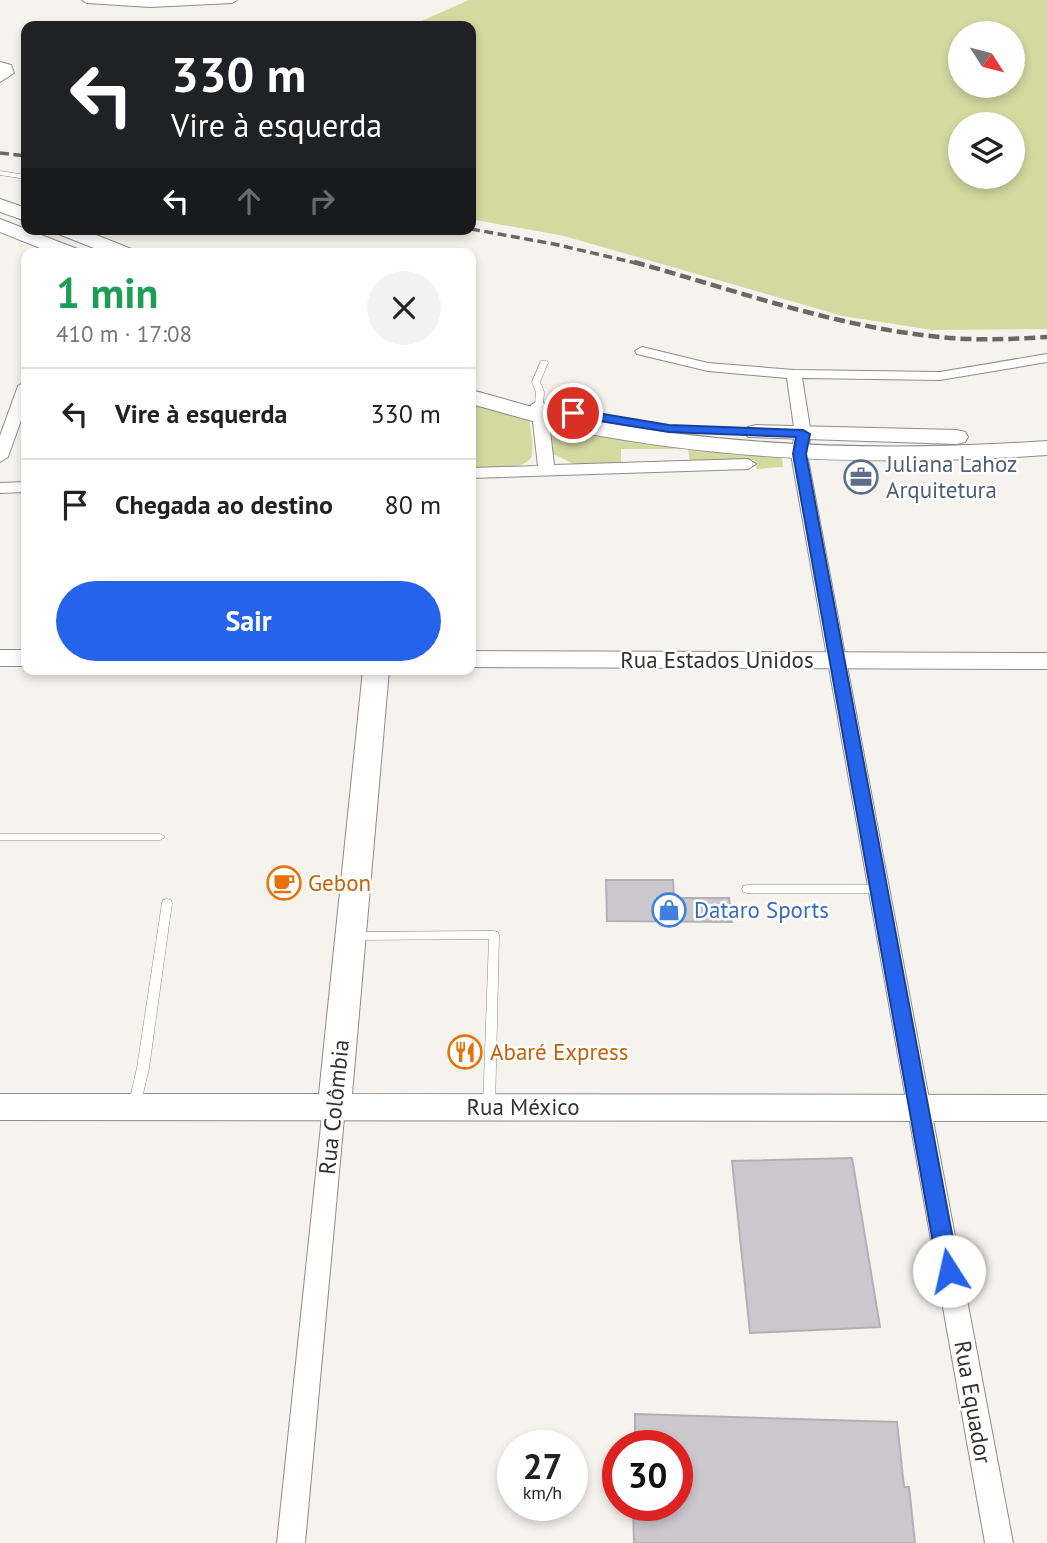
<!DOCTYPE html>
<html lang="pt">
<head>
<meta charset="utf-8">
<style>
  :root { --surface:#fff; --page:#f2f2f2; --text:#222; --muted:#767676; --line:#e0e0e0; --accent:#2563eb }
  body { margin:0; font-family:"PT Sans",sans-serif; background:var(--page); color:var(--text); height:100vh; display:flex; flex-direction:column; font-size:26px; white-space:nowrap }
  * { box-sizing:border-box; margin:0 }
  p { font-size:23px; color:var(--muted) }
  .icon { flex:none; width:38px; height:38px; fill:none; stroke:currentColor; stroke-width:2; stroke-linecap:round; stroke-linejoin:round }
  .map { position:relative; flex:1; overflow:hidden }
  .panel { position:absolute; left:21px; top:248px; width:455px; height:427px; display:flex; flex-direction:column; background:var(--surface); border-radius:14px; box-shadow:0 4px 10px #0003 }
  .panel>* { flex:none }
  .top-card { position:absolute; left:21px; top:21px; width:455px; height:214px; border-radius:14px; box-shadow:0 4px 10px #0003; background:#202124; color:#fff; overflow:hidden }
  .needle { width:46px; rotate:126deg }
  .tools { position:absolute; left:948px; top:21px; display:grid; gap:14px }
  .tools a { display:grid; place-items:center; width:77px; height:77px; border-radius:50%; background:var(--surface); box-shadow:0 4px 10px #0003; font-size:35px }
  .speed { position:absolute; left:497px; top:1430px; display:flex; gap:14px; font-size:35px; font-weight:700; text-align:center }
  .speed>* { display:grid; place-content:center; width:91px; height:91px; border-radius:50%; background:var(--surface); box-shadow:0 4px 10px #0003; line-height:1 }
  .speed small { font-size:18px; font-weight:400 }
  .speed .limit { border:10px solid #d22; background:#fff; color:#111 }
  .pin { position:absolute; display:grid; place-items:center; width:60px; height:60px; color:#fff; margin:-30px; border:4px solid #fff; border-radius:50%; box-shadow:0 2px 7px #0007 }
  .me { position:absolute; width:77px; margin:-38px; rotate:350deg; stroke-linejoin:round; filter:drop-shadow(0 0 5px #0008) }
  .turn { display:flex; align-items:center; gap:24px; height:147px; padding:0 35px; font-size:32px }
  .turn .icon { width:91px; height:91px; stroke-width:2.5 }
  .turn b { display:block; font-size:49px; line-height:60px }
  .lanes { display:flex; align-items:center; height:66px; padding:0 35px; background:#0003; justify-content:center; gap:35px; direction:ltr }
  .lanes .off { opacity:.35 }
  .round { display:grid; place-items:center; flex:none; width:74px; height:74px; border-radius:37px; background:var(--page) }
  .head { display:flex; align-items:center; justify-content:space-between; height:119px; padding:0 35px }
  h1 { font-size:42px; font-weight:800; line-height:52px; color:#1e9e55 }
  .action { display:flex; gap:14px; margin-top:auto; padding:14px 35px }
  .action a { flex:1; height:80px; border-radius:42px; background:var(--accent); color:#fff; font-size:28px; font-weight:800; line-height:80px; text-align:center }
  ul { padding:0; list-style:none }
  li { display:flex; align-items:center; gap:21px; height:91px; padding:0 35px; border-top:2px solid var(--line) }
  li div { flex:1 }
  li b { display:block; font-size:26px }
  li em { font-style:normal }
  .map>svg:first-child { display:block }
  .green { fill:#d4d9a0; fill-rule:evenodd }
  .building { fill:#cac8cd; stroke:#b2b0b5; stroke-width:2 }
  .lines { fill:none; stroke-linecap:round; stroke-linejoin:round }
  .lane-casing { stroke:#8f8c88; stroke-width:1 }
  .street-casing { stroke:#8f8c88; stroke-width:2 }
  .secondary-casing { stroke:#8f8c88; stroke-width:2 }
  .lane { fill:#fff; fill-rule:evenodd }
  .street { fill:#fff; fill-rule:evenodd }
  .secondary { fill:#fff; fill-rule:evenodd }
  .rail-far1 { stroke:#6a6765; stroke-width:3.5; stroke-dasharray:9 4.5; stroke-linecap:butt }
  .rail { stroke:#6a6765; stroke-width:4.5; stroke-dasharray:11 5; stroke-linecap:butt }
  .route { fill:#2563eb; stroke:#184099; stroke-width:2 }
  .labels { text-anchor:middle; stroke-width:5; stroke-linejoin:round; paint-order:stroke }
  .service-label { font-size:23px; fill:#4e5e75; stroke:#fff; text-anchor:start }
  .street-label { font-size:23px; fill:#353331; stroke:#fff }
  .food-label { font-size:23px; fill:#c56008; stroke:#fff; text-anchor:start }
  .shop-label { font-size:23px; fill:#366cbe; stroke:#fff; text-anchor:start }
</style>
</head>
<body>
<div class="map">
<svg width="1047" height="1543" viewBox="0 0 1047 1543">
  <rect width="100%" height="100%" fill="#f6f2ed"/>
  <path class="green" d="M469,0H1047V329L932,330L843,316L564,236L471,219V26H410ZM961,33H1013V86H961ZM961,124H1013V177H961Z
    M471,401L529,417C530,428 534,444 532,455C528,472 485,468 471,468Z
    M551,422L646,441L782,458L783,467L757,469L754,460L690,462L688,449H621V463L574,464L553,454Z"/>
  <path class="building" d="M606,880H673L674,898H729L732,922L607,921Z
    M852,1158L880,1327L750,1333L732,1161Z
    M635,1414L897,1422L904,1487H909L915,1543H634L633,1505H677V1446H635Z"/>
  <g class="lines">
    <defs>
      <path id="lane" d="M0,171L26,175V179L0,175Z
        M541,361H547L548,363L540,382L544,392L543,405L539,407L535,405L536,392L532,382Z
        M0,834H160L165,837L160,840H0Z
        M747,885H879L883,886L884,889L883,892L879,893H747L743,892L742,889L743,886Z
        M167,899L171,900L172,903L149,1068L140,1107L138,1110L134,1111L130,1110L128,1107L137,1068L162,903L163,900Z
        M494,931L498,932L499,935L495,1107L493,1110L489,1111L485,1110L483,1107L489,939L353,940L349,939L348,936L349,933L353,932Z"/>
      <path id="street" d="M82,0H237L232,3L150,7L87,3Z
        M0,62L11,65L14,73L0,82Z
        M642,347L708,363L794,370L940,372L1047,354V362L940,380L802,378L811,434L807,454L1013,1543H985L791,454L795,434L787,378L708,371L637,354L635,351Z
        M26,381V406L8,457L0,462V436L18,386Z
        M539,400L547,405L554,465L748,459L756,464L748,469L471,478V468L538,466L531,405Z
        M26,482V492L0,493V483Z
        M334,1098L342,1101L345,1107L305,1543H277L323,1107L326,1101Z"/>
      <path id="secondary" d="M0,199L26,208V221L0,212Z
        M0,219L80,250L83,254H55L0,232Z
        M53,229H81L134,250L137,254H109L56,233Z
        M471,390C506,399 539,410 574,417C731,448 888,452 1047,441V455C888,466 731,462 574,431C539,424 505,413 471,404Z
        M756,425L957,430L965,432L968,437L965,442L957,444L748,437L745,432L748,427Z
        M0,650H26V666H0Z
        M471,651L1047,653V669L471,667Z
        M363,670H389L352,1094L1047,1095V1121L0,1120V1094H319Z"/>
    </defs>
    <use href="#lane" class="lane-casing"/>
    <use href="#street" class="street-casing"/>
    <use href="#secondary" class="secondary-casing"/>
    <use href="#lane" class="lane"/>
    <use href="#street" class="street"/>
    <use href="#secondary" class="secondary"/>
    <path class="rail-far1" d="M0,153L26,156
      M471,229L554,244L640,264"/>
    <path class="rail" d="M634,262C735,290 835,327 940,337C976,341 1011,339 1047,337"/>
  </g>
  <path class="route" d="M573,409L669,425L803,430L810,434L806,454L959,1271L956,1277L949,1279L941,1277L938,1271L793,454L796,437L669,432L568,416V410Z"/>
  <defs>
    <symbol id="office-ring" viewBox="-11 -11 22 22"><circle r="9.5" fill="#fff" stroke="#5c6f8a" stroke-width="1.5"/><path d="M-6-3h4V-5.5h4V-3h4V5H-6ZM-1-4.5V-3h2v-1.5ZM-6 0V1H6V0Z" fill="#5c6f8a"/></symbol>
    <symbol id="cafe-ring" viewBox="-11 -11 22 22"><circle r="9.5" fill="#fff" stroke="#e8710a" stroke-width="1.5"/><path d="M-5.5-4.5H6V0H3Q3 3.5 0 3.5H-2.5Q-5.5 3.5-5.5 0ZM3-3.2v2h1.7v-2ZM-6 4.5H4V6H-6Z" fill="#e8710a"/></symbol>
    <symbol id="shop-ring" viewBox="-11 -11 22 22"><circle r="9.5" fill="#fff" stroke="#3f7fe0" stroke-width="1.5"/><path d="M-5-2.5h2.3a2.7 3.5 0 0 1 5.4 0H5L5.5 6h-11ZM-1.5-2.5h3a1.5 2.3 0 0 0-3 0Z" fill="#3f7fe0"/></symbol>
    <symbol id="restaurant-ring" viewBox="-11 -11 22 22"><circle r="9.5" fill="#fff" stroke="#e8710a" stroke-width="1.5"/><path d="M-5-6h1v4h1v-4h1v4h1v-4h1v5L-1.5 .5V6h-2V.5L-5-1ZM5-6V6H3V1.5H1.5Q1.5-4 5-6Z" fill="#e8710a"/></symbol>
  </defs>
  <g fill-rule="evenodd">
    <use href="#office-ring" x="842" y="458" width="38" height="38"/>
    <use href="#cafe-ring" x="265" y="864" width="38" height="38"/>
    <use href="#shop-ring" x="650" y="891" width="38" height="38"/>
    <use href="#restaurant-ring" x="446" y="1033" width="38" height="38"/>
  </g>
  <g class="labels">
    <g class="service-label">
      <text x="886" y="472">Juliana Lahoz<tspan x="886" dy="26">Arquitetura</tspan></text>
    </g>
    <g class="street-label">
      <text x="717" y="668">Rua Estados Unidos</text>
      <text transform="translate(334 1107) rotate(-84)" y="8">Rua Colômbia</text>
      <text x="523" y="1115">Rua México</text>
      <text transform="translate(973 1402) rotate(80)" y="8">Rua Equador</text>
    </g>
    <g class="food-label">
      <text x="308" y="891">Gebon</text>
      <text x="490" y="1060">Abaré Express</text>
    </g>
    <g class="shop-label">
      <text x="694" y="918">Dataro Sports</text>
    </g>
  </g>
</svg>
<div class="tools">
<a><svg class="needle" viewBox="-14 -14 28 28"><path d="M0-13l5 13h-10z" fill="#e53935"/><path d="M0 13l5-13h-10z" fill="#767676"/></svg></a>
<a><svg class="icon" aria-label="layers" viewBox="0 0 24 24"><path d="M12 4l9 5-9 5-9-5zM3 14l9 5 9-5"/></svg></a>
</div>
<div class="speed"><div>27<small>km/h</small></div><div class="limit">30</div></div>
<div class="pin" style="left:573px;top:413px;background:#d93025"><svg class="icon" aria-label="arrive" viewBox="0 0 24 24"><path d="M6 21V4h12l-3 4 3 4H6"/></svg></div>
<svg class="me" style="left:949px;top:1271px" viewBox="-20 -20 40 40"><circle r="19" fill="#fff"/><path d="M0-13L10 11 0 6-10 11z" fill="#2563eb"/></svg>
<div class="top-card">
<div class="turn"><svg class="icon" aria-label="left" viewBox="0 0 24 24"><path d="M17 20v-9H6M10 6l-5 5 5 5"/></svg><div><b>330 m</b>Vire à esquerda</div></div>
<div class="lanes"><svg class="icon" aria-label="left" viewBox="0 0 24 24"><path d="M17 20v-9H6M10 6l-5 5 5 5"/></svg><svg class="icon off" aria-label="ahead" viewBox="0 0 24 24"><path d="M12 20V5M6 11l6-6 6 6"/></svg><svg class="icon off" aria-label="right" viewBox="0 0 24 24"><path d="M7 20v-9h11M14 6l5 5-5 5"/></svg></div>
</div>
<section class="panel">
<div class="head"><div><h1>1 min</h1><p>410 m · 17:08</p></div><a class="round"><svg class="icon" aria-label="close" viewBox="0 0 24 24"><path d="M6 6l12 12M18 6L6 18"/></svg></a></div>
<ul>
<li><svg class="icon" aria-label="left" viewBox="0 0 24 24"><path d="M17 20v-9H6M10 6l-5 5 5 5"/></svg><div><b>Vire à esquerda</b></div><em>330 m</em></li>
<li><svg class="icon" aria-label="arrive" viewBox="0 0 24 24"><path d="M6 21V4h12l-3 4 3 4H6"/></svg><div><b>Chegada ao destino</b></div><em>80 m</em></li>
</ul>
<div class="action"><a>Sair</a></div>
</section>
</div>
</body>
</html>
